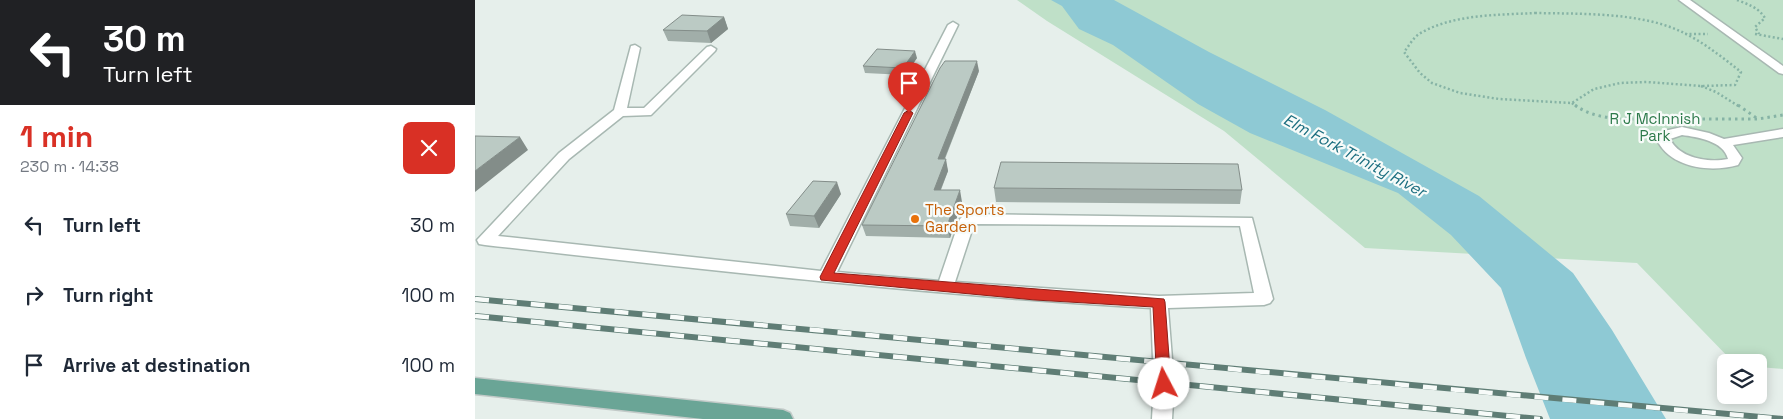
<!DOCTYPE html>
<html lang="en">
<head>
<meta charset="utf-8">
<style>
  :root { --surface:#fff; --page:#f6f6f7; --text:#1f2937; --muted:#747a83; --accent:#d93025 }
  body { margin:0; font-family:"Space Grotesk",sans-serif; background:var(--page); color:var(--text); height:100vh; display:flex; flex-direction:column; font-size:19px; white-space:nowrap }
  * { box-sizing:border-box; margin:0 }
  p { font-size:16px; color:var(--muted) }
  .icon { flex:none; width:28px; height:28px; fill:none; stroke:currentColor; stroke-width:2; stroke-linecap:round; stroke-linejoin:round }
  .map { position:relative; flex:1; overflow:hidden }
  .drawer { display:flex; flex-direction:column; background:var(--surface); width:475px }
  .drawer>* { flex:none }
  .guide { background:#202124; color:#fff; overflow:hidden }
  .controls { position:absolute; left:1242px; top:354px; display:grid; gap:10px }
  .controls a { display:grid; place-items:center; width:50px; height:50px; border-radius:8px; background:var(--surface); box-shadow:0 2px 12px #0003; font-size:25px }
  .pin { position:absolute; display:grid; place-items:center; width:42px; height:42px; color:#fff; margin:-51px -21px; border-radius:50% 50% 50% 0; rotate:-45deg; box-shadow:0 0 5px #0007 }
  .pin .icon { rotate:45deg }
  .me { position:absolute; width:55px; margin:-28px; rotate:355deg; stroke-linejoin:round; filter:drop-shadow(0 0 4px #0008) }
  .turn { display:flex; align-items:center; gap:18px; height:105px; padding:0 20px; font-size:22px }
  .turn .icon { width:65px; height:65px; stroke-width:2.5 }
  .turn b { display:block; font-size:35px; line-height:42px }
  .round { display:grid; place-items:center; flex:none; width:52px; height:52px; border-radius:8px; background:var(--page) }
  .head { display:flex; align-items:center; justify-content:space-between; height:85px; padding:0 20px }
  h1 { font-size:30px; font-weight:800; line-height:38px; color:var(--accent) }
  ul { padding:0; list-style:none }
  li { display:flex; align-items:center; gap:15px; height:70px; padding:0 20px }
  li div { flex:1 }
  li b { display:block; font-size:19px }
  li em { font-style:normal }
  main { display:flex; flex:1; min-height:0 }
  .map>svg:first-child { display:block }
  .green { fill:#bfe0c8 }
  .water { fill:#8ec9d4 }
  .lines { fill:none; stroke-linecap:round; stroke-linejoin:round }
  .minor-casing { stroke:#a8b8b2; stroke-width:3 }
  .major-casing { stroke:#c2cac8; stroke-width:3 }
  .path-far1 { stroke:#86b3a5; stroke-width:2.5; stroke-dasharray:2 2.5; stroke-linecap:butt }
  .path { stroke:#86b3a5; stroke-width:3; stroke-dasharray:2.5 4; stroke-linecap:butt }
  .minor { fill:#fff; fill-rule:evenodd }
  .major { fill:#6aa596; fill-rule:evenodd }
  .rail-casing { stroke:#5f7d75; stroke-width:6 }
  .rail { stroke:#f7fbf9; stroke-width:4.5; stroke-dasharray:14; stroke-linecap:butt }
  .wall { fill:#a1aea9 }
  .shaded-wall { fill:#838d89 }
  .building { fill:#bbcac4; stroke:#838d89 }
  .route { fill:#d93025; stroke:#8d1f18 }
  .food-dot { fill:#e8710a; stroke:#f7fbf9; stroke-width:2 }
  .labels { text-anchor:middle; stroke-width:4.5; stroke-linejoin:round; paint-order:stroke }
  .park-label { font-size:15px; fill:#2d7a4b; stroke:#f7fbf9 }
  .food-label { font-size:15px; fill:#c56008; stroke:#f7fbf9; text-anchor:start }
  .water-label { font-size:16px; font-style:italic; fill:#1c6f80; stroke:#f7fbf9 }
</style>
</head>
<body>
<main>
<section class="drawer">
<div class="guide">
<div class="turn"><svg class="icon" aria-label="left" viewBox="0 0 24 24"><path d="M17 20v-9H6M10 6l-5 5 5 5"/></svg><div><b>30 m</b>Turn left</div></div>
</div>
<div class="head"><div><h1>1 min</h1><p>230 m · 14:38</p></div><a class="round" style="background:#d93025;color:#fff"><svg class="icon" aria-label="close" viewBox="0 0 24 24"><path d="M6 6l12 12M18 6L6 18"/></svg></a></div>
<ul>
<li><svg class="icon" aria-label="left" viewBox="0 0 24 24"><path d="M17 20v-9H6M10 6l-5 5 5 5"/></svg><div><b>Turn left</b></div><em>30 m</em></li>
<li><svg class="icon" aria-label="right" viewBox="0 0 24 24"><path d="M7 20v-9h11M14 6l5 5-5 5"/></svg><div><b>Turn right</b></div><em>100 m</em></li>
<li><svg class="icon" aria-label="arrive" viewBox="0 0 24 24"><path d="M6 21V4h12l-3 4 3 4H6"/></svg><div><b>Arrive at destination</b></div><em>100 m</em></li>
</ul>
</section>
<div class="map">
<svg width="1308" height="419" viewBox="0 0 1308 419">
  <rect width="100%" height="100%" fill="#e6efeb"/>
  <path class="green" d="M542,0H1308V369L1284,367V362H1258L1162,263L890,248L749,131L572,21Z"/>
  <path class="water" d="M576,0H639L734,52L850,110L1004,196L1098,273L1137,330L1191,419H1075L1051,358L1026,288L976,235L923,193L775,133L723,104L638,45L604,29L587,6Z"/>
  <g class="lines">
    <defs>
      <path id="minor" d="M1204,0H1215L1308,66V74L1304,73Z
        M478,22L483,25L362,272L464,281L485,219L488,216L493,214L777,218L798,299L795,303L789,305L693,308L699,384L697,419H677L679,384L676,308C453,295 232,270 10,245L4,244L2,240L84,153L139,110L156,46L160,45L165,48L152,108H169L232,47L236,46L241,49L240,51L176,115L148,116L94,159L23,236L346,271L473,25ZM499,224L765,226L779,293L684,296L480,282Z
        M1207,127L1234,133L1249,139L1308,129V137L1258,145L1267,158L1263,165C1235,173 1194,168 1181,138L1189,131ZM1207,135C1222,137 1249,141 1253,159C1233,163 1204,158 1195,139Z"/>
      <path id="major" d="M0,378L308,410L315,413L318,419H228L0,394Z"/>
    </defs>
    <use href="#minor" class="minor-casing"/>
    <use href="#major" class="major-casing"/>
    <path class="path-far1" d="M1262,0C1273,4 1284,8 1290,18L1280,27L1284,34
      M1060,13C1105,14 1163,12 1205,31C1227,41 1247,57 1266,72L1260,85L1226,86L1172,82L1145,83L1119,89L1097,103L1024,99L985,93L957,83L945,73L929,52C934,46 938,38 944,34C977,14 1023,15 1060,13Z
      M1210,34H1233
      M1280,34L1308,39
      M1226,86L1241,92L1265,107
      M1097,103L1102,107"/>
    <path class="path" d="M1100,105C1125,124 1166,118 1195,118
      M1263,105L1283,119
      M1221,119H1283L1308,115"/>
    <use href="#minor" class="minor"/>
    <use href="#major" class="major"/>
    <defs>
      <path id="rail" d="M0,299C436,338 872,381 1308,419
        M0,316L1065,419"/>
    </defs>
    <use href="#rail" class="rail-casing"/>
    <use href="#rail" class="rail"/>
  </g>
  <path class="wall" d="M249,17L253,29L236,43L193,41L188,30Z
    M442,58L430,75L390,73L388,66Z
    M504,71L470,159L473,171L466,190L487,202L475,238L391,236L387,225Z
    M519,188L767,190L765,204L521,202Z
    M366,194L344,228L315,226L311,214Z"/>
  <path class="shaded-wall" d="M249,17L253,29L236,43L232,31Z
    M440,51L442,58L430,75L428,68Z
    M502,61L504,71L465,170L463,159Z
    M45,137L53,150L0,192V171Z
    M471,159L473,171L461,201L459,190Z
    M362,182L366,194L344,228L339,216Z
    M485,190L487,202L475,238L472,226Z"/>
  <path class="building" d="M207,15L249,17L232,31L188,30Z
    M402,49L440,51L428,68L388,66Z
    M470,61H502L463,159H471L459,190H485L472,226L387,225L465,68Z
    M0,136L45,137L0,171Z
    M526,162L763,164L767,190L519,188Z
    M338,181L362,182L339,216L311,214Z"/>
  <path class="route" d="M434,110L438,113L359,273L689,299L690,302L696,384L694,389L689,390L684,389L682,384L678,307L560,300L346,280L345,277L429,113Z"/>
  <circle class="food-dot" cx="440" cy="219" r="5"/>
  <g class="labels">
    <g class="park-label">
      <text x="1180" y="124">R J McInnish<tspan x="1180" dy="17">Park</tspan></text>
    </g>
    <g class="food-label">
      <text x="450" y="215">The Sports<tspan x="450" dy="17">Garden</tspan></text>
    </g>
    <g class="water-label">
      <text transform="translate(880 155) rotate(28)" y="6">Elm Fork Trinity River</text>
    </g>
  </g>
</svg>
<div class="controls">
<a><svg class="icon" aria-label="layers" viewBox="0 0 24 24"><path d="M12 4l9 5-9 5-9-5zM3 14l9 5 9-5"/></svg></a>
</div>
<div class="pin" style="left:434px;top:113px;background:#d93025"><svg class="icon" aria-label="arrive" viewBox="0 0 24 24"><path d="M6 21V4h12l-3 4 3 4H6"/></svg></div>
<svg class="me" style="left:689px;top:384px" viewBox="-20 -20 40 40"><circle r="19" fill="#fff"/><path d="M0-13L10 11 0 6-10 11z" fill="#d93025"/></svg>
</div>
</main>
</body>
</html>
